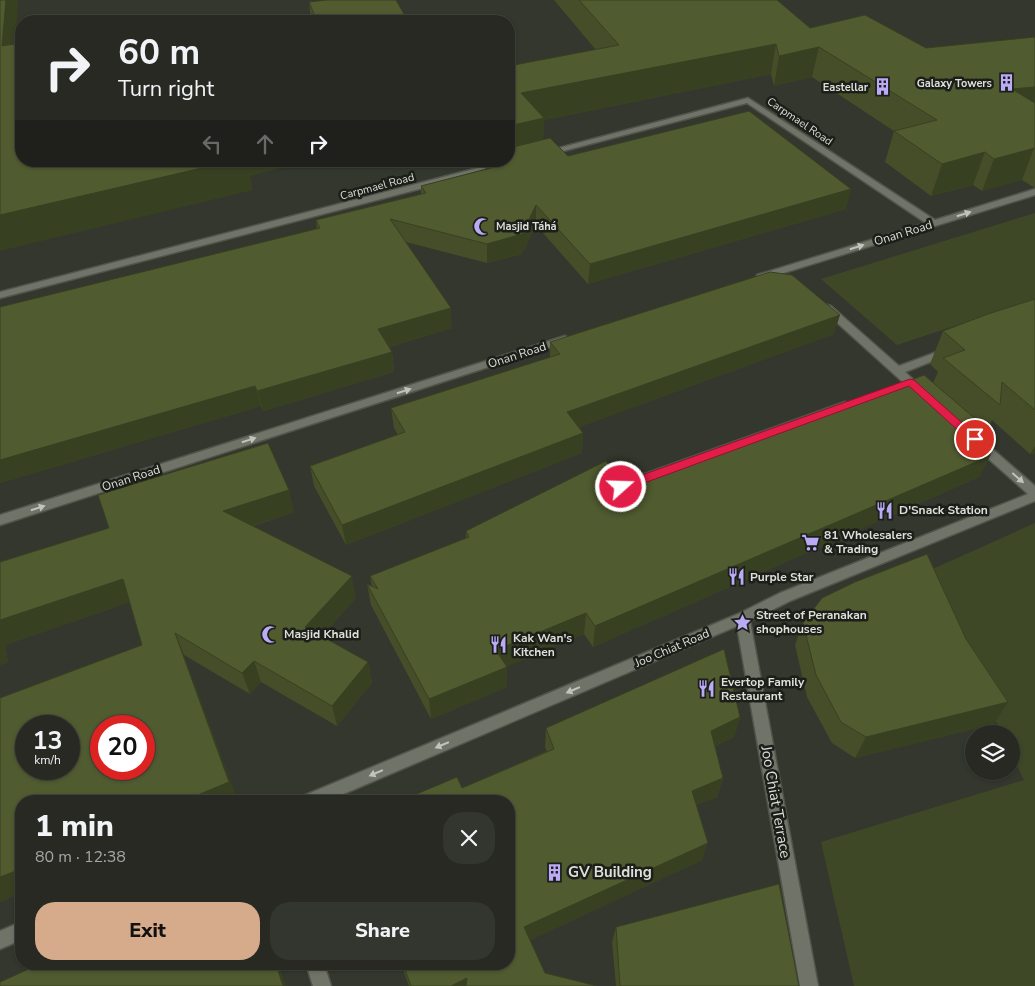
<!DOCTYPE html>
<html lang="en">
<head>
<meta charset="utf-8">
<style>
  :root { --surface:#272922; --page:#33352f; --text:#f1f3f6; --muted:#a4a6a5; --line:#434540; --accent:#d6ab8b }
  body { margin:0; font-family:"Nunito Sans",sans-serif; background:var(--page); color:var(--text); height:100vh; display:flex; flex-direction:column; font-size:19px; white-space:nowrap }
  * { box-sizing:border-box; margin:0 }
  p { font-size:16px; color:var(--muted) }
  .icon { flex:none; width:28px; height:28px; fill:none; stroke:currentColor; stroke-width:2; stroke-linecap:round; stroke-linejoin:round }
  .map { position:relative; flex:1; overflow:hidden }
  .sheet { position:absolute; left:15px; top:795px; width:500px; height:175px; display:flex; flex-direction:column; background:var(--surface); border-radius:20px; box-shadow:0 1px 4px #0004,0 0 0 1px var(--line) }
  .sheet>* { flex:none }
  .banner { position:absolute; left:15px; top:15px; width:500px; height:152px; border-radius:20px; box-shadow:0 1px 4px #0004,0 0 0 1px var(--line); background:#272922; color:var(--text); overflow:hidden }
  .controls { position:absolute; left:965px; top:725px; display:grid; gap:10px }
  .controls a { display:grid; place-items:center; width:55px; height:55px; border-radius:50%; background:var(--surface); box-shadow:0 1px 4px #0004,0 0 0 1px var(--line); font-size:25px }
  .speed { position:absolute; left:15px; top:715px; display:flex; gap:10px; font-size:25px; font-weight:700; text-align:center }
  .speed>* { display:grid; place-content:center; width:65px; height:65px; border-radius:50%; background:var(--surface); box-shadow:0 1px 4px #0004,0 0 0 1px var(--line); line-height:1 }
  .speed small { font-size:12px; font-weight:400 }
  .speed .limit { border:8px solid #d22; background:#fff; color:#111 }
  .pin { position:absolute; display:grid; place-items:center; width:42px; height:42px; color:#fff; margin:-21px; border:2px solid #fff; border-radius:50%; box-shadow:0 1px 5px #0007 }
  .me { position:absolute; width:55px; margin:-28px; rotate:70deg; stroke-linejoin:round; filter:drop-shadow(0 0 4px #0008) }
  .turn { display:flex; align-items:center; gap:18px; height:105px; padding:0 20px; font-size:22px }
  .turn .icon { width:65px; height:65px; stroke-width:2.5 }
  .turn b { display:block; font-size:35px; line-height:42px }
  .lanes { display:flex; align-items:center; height:48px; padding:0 20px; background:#0003; justify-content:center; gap:25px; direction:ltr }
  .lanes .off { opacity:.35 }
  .round { display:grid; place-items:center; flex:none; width:52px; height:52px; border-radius:20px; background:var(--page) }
  .overview { display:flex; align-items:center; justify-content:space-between; height:85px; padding:0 20px }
  h1 { font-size:30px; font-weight:800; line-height:38px }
  .primary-button { display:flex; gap:10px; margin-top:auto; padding:10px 20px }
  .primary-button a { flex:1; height:58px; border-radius:20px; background:var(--accent); color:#111; font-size:20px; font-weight:800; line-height:58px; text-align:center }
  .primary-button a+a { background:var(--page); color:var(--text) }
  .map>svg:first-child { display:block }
  .green { fill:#3f4826 }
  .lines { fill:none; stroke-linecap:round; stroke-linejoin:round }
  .minor-casing { stroke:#52544c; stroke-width:3 }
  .minor { fill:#707468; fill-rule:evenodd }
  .wall { fill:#454e29 }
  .shaded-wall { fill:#384022 }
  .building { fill:#505b30; stroke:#384022; fill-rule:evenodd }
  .oneway { fill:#c2c4bc }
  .route { fill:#e11d48; stroke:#92132f }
  .labels { text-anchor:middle; stroke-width:5; stroke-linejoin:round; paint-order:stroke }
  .far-poi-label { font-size:11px; font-weight:bold; fill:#dddfd8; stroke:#1c1e19; text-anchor:end }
  .far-street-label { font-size:11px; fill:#dddfd8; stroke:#1c1e19 }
  .street-label { font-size:12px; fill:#dddfd8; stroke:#1c1e19 }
  .poi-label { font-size:12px; font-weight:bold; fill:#dddfd8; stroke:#1c1e19; text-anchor:start }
  .near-street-label { font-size:15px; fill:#dddfd8; stroke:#1c1e19 }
  .near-poi-label { font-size:15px; font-weight:bold; fill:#dddfd8; stroke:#1c1e19; text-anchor:start }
</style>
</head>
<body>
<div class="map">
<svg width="1035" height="986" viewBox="0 0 1035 986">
  <rect width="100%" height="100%" fill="#34372d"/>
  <path class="green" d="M1035,213V299L897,345L821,279Z
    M1035,523V986H854L821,842L1024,780L1011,753V734H1002L926,572Z"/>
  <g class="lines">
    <defs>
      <path id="minor" d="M748,98L935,220L1035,189V195L761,280L757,279V275L926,223L747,103L544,156L540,153Z
        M501,162L505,165L504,167L0,298V292Z
        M827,305L831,306L899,366L945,349L949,348L954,351L953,353L905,372L926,391L920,395L916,394L823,310L822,308Z
        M565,336L570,339L569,341L0,525V515Z
        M845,402L849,403L851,406L849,409L625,490H617L615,487L617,484Z
        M978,439L982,440L1035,486V501L790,601L750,621L818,986H800L737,626L327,801H301L303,796L738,614L780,593L1028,494L974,446L972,443Z
        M21,922V940L0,949V931Z
        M306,964H324L331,986H313Z"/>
    </defs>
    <use href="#minor" class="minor-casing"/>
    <use href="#minor" class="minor"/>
  </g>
  <path class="wall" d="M554,0H777L810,28L926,48L1035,37V188L1022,180L982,191L973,185L931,196L885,162L894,131L812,77L774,86L771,74L544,120L543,139L568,156L846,209L588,284L536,225L522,254L487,263L406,242L452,328L389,347L392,352L394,372L263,411L261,406L0,483L317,229L316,220L421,194V186L485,169V164L479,166L476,161H509L596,50Z
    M309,2L408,21H311Z
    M1035,299V453L1030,454L992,420L988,430L990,456L979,477L593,647L584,634L507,666V687L431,719L371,605L367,584L372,587L370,576L466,538V531L628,489L933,383L938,372L930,364L943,331Z
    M834,334L579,427L583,433L582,453L346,545L314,486L310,466L398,435L394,428L391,408L550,358V342Z
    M294,512L253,526L356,598L322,636L368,662L372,683L337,726L261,682L250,694L184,655L21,893L0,902V698L142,645L130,602L5,645L8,662L0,665V562L109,528Z
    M803,623L966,639L1008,702L994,724L855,758L832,743L807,697L795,645Z
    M740,717L734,737L715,746L723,778L717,797L696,805L702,860L530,940L545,973L597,986H409L401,964H509L462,788L547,751L545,747L546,728Z
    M616,927L799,986H616L612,942Z"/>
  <path class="shaded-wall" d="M6,0H18L14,76L2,46Z
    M776,44L771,74L544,120L543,149L509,158V126L521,93Z
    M819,47L812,77L774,86L779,56Z
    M1035,87V116L1012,89Z
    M1034,148L1022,180L982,191L994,159Z
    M985,152L973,185L931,196L942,164Z
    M232,161H309L250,176L253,190L0,251V215Z
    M479,161H485V164L479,166Z
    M851,189L846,209L588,284L590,264Z
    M536,205V225L522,254L487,263V244Z
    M451,308L452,328L381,349L378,329Z
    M840,315L834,334L566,432L567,412Z
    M392,352L394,372L263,411L257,391Z
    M255,386L261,406L0,483V460Z
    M583,433L582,453L346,545L342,525Z
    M1035,446V453L1030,454Z
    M990,456L979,477L593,647L595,626Z
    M289,490L294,512L230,533L223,511Z
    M352,576L356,598L311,649L305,627Z
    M123,579L133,601L5,645L8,662L0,665V620Z
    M586,613L584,634L497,671L496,650Z
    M175,633L184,655L238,801H183Z
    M254,661L261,682L250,694L242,673Z
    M368,662L372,683L337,726L332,706Z
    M507,667V687L431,719L429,699Z
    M1008,702L994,724L855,758L866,737Z
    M740,717L734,737L705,750L711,731Z
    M723,778L717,797L687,809L692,791Z
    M708,843L702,860L524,943V927Z
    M21,869V893L0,902V877Z
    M276,964H278L286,986H283Z
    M467,978V986H451Z"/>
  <path class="building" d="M0,0H6L2,46L21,43V161H232L0,215Z
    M327,0H396L408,21H317L309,2Z
    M579,0H777L810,28L865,15L926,48L1035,37V87L1012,89L1035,103V148L994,159L985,152L942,164L894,131L937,120L819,47L779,56L776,44L521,93L544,118L509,126V66L619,45Z
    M749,111L851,189L590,264L536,205L522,234L487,244L390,219L451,308L378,329L392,352L257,391L255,386L0,460V307L320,228L316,220L426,193L421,186L495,167L491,161H509V148L550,138L568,156Z
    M770,272L792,275L840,315L567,412L583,433L342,525L310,466L405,432L391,408L560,354L550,342Z
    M1035,299V410L1002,382L1000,405L943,358L965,350L943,331L988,314Z
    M924,375L992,433L990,456L595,626L586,613L496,650L507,667L429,699L367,584L378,589L370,576L469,537L466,531L606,461L628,489Z
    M268,443L289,490L223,511L352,576L305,627L368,662L332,706L254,661L242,673L175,633L229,782L183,801H21V869L0,877V698L142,645L123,579L0,620V562L109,528L98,495ZM26,726H69V769H26ZM101,726H144V769H101Z
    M927,554L966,639L1008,702L866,737L841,722L816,675L803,623L822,598L855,582Z
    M724,649L740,717L711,731L723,778L692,791L708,843L524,927L545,973L597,986H466L467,978L451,986H411L403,964H509V801H400L457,777L462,788L554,749L546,728Z
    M779,884L799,986H620L616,927Z
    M40,964H276L283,986H0V982Z"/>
  <defs><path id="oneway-solid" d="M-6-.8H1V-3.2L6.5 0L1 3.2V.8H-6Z" transform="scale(1.25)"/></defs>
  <g class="oneway">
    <use href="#oneway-solid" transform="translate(964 214) rotate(-17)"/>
    <use href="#oneway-solid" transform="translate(857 247) rotate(-17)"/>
    <use href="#oneway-solid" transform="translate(404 391) rotate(-18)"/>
    <use href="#oneway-solid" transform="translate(249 440) rotate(-18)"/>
    <use href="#oneway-solid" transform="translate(1018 478) rotate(41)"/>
    <use href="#oneway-solid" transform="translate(38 508) rotate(-18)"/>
    <use href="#oneway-solid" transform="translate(573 690) rotate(157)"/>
    <use href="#oneway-solid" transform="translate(442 745) rotate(157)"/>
    <use href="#oneway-solid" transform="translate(376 773) rotate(157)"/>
  </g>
  <path class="route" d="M910,379L914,380L978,437L980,439L978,442H971L909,386L625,490H617L615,487L617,484Z"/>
  <defs>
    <symbol id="building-bare" viewBox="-9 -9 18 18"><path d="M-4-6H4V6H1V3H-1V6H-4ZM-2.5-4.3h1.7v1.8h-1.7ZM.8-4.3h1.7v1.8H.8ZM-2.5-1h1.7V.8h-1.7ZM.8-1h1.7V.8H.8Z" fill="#bbaaf6" stroke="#1c1e19" stroke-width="2.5" paint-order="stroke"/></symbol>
    <symbol id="mosque-bare" viewBox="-9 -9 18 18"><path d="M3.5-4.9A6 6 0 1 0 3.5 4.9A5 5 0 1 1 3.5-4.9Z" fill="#bbaaf6" stroke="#1c1e19" stroke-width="2.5" paint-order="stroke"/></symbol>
    <symbol id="restaurant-bare" viewBox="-9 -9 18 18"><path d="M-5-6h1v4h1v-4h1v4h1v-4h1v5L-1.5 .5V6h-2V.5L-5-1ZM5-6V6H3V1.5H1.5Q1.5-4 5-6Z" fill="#bbaaf6" stroke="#1c1e19" stroke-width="2.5" paint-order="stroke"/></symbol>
    <symbol id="supermarket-bare" viewBox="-9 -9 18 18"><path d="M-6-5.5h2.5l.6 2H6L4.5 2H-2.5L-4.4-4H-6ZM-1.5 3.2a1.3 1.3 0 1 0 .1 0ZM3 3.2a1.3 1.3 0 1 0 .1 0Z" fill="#bbaaf6" stroke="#1c1e19" stroke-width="2.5" paint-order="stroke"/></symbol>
    <symbol id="sight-bare" viewBox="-9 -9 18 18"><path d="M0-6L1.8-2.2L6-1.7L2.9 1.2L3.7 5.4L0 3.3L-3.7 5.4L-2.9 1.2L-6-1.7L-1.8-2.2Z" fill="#bbaaf6" stroke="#1c1e19" stroke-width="2.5" paint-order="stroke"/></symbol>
  </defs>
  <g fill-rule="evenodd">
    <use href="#building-bare" x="994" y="70" width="25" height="25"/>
    <use href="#building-bare" x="870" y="74" width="25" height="25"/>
    <use href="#mosque-bare" x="470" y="214" width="25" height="25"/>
    <use href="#restaurant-bare" x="872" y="498" width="25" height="25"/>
    <use href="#supermarket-bare" x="798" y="530" width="25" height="25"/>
    <use href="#restaurant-bare" x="724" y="564" width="25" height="25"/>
    <use href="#sight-bare" x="730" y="610" width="25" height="25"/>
    <use href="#mosque-bare" x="258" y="622" width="25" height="25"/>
    <use href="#restaurant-bare" x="486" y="632" width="25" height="25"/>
    <use href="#restaurant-bare" x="694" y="676" width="25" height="25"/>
    <use href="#building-bare" x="542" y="860" width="25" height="25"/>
  </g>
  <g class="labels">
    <g class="far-poi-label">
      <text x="992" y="87">Galaxy Towers</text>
      <text x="868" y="91">Eastellar</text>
      <text x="496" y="230" text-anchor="start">Masjid Táhá</text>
    </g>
    <g class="far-street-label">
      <text transform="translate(800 121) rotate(34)" y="4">Carpmael Road</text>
      <text transform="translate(377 186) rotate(-15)" y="4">Carpmael Road</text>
    </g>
    <g class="street-label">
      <text transform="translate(903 233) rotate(-17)" y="4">Onan Road</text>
      <text transform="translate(517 355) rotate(-18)" y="4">Onan Road</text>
      <text transform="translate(131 478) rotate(-18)" y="4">Onan Road</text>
      <text transform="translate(672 648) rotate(-23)" y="4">Joo Chiat Road</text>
    </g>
    <g class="poi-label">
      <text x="899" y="514">D'Snack Station</text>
      <text x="824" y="539">81 Wholesalers<tspan x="824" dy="14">&amp; Trading</tspan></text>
      <text x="750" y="581">Purple Star</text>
      <text x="756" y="619">Street of Peranakan<tspan x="756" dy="14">shophouses</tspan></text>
      <text x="284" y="638">Masjid Khalid</text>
      <text x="513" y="642">Kak Wan's<tspan x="513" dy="14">Kitchen</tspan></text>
      <text x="721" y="686">Evertop Family<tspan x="721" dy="14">Restaurant</tspan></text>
    </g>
    <g class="near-street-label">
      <text transform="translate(776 802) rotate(80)" y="5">Joo Chiat Terrace</text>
    </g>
    <g class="near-poi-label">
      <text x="568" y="877">GV Building</text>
    </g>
  </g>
</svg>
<div class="controls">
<a><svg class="icon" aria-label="layers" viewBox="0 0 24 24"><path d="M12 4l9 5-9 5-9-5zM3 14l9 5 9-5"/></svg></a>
</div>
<div class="speed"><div>13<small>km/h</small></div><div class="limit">20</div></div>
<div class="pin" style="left:975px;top:439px;background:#d93025"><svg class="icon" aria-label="arrive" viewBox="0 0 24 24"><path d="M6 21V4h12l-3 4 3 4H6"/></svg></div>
<svg class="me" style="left:621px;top:487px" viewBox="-20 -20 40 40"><circle r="17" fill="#e11d48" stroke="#fff" stroke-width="3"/><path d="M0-11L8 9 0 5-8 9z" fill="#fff"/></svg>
<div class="banner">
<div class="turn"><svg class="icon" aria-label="right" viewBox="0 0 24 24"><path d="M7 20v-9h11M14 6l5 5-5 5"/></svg><div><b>60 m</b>Turn right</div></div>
<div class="lanes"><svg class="icon off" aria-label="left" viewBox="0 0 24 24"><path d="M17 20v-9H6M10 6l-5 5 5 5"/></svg><svg class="icon off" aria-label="ahead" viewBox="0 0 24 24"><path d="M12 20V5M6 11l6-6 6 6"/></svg><svg class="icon" aria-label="right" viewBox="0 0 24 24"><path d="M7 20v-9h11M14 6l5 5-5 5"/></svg></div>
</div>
<section class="sheet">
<div class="overview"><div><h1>1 min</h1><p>80 m · 12:38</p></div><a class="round"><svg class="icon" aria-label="close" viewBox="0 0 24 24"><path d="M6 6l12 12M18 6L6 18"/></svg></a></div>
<div class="primary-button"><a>Exit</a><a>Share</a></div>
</section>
</div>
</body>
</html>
